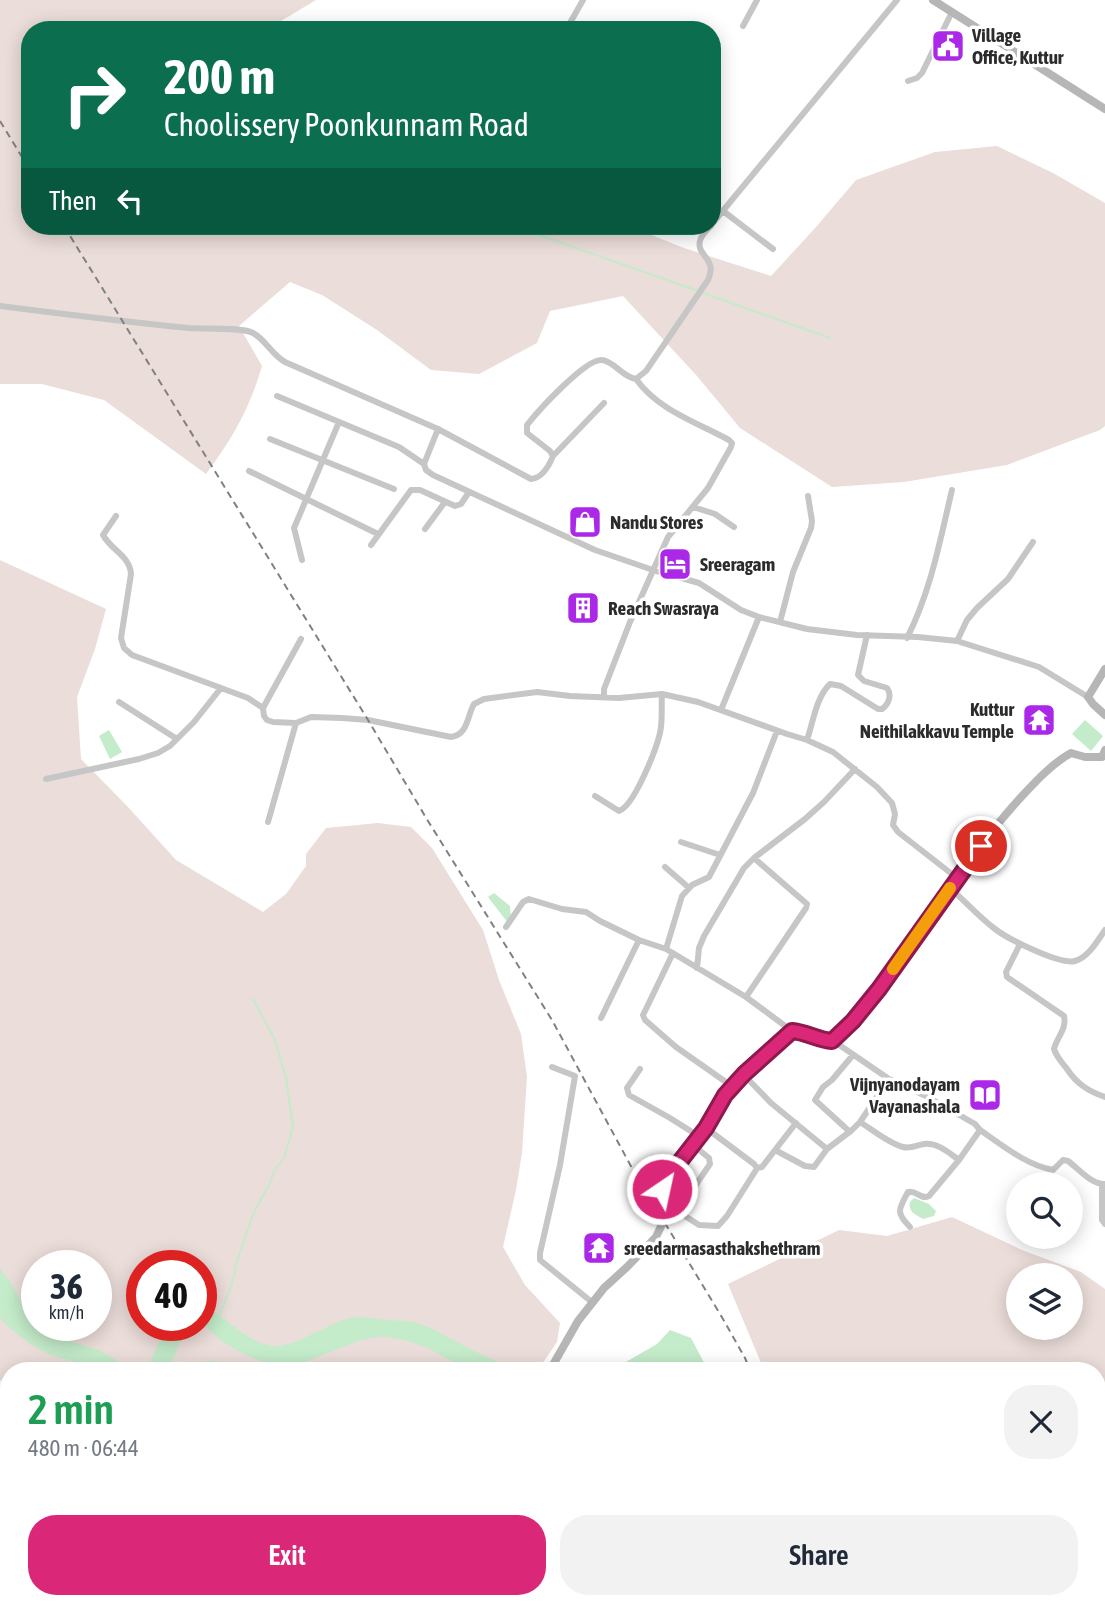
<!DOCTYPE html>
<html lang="en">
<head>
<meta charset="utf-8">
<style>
  :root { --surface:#fff; --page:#f2f2f3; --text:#1f2937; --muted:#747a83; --accent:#db2777 }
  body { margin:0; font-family:"Asap Condensed",sans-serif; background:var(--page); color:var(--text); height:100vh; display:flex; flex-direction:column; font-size:26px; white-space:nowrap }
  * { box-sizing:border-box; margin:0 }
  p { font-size:23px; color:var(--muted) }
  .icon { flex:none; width:38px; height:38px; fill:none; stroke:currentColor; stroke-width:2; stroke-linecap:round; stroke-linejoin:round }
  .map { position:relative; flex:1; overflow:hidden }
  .panel { position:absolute; left:0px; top:1362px; width:1106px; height:247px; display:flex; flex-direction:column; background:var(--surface); border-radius:28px 28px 0 0; box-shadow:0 4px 18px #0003 }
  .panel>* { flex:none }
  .guide { position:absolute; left:21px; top:21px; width:700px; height:214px; border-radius:28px; box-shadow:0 4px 18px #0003; background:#0b6e4f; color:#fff; overflow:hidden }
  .fabs { position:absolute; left:1006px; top:1172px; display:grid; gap:14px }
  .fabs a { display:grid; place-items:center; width:77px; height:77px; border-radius:50%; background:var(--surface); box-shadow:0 4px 18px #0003; font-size:35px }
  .speed { position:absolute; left:21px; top:1250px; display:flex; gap:14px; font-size:35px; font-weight:700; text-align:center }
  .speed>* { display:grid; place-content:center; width:91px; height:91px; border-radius:50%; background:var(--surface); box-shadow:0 4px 18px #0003; line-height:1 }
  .speed small { font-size:18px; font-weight:400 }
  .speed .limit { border:10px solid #d22; background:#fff; color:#111 }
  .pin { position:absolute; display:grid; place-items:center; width:60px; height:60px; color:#fff; margin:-30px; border:4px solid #fff; border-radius:50%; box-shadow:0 2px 7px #0007 }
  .me { position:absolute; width:77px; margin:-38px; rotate:34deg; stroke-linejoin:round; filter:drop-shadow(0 0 5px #0008) }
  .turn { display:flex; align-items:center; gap:24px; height:147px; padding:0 28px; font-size:32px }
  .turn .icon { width:91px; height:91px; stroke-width:2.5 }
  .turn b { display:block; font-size:49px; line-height:60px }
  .then { display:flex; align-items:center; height:66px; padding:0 28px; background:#0003; gap:14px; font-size:26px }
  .round { display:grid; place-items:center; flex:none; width:74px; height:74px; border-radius:28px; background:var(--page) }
  .headline { display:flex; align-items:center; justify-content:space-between; height:119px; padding:0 28px }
  h1 { font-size:42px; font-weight:600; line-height:52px; color:#1e9e55 }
  .action { display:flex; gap:14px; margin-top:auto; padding:14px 28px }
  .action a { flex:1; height:80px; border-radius:28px; background:var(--accent); color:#fff; font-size:28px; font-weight:600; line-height:80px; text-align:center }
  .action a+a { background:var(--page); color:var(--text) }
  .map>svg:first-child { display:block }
  .green { fill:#ebddd9; fill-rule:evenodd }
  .water { fill:#c4ebca }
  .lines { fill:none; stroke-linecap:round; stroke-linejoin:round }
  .stream { stroke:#c4ebca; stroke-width:2 }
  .street { stroke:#c6c6c6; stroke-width:6 }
  .secondary { stroke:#b6b6b6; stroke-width:8 }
  .rail { stroke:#818181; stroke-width:2; stroke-dasharray:7 5; stroke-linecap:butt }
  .route-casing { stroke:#8e194d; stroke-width:18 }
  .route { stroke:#db2777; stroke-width:12 }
  .slow { stroke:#f59e0b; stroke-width:12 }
  .labels { text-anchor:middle; stroke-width:7; stroke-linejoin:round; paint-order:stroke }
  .poi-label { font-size:19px; font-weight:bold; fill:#2c2c2c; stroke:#fff; text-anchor:start }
</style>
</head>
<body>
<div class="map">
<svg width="1105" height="1607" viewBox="0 0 1105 1607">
  <rect width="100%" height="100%" fill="#fff"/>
  <path class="green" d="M0,0H316L266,30H30V226H629L684,248L771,276L816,227L856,180L935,152L997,146L1053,173L1105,203V426L1100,430L1007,465L904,482L832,487L740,428L697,376L623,296L550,311L537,343L479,374L431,370L377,330L322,295L290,282L239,326L262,366C250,408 232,439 206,474L104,400L42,384H0Z
    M0,560L106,609L95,649L77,697L81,759L128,807L176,860L263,912L286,894L306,866V854L326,828L378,823L411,827L432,848L483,930L499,980L521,1034L527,1077L522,1153L516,1190L503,1247L525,1285L560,1323L557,1342L538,1370H9V1387L0,1380ZM37,1265H96V1325H37ZM142,1265H201V1325H142Z
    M952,1217L1022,1250L1081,1272L1105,1289V1607H0V1413L9,1402V1600H1097V1370H764L728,1284L839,1230L887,1236ZM1018,1276H1071V1328H1018Z"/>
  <path class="water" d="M1085,720L1103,736L1091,751L1072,734Z
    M109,730L122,752L110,759L99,736Z
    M494,893L510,906L511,919L508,923L488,897Z
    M914,1198L929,1204L936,1211L934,1216L923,1219C915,1214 908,1212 910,1202Z
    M0,1269L10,1281L34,1323L46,1332L63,1339L99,1350L133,1370H101L48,1354L32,1345L20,1336L6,1325L0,1317Z
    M201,1305C227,1315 245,1344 275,1346C296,1347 328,1323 350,1318C362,1316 375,1319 387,1320C395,1321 405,1320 413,1322C436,1328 455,1342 476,1352C489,1358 502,1363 514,1370H467L428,1348L408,1341L382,1336L361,1340L310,1360L285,1368L271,1365L248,1356L223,1342L206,1327L200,1325Z
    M167,1325H190C178,1339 177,1356 167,1370H144L149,1364Z
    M670,1330L691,1338L708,1370H681C667,1359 662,1368 648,1370C637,1372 623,1370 612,1370L657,1344Z"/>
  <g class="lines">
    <path class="stream" d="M514,226L698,291
      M703,293L830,338
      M219,1316L232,1284L237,1261L253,1214L270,1183L274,1171L284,1158L293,1127L286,1078L275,1040L253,999
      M187,1370L188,1367C213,1357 224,1364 248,1370
      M289,1370L293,1364
      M0,1447L9,1440"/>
    <path class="street" d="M743,26L757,0
      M566,30L583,0
      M908,81L917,78L922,73L952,12
      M723,211L773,249
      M712,224L897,0
      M0,306C63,314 125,322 189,328C203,329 242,327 253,333C266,340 272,355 285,362L438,429L424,464L426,470L433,475L595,550L653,570L699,583L741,610L759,617L807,629L857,635L918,637L957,641L1039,667L1088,697
      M277,396L399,447L424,464
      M438,429L531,479C542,478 549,466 553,456L550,451L527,433V425C538,411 586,358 602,360C614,361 622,377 636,379L646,371L708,280C718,258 696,256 700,241C701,235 707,230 711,226
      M270,439L394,489
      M553,456L604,403
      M249,471L378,534
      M693,507L715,514L734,527
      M116,516L103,535C111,550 130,556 131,574L121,638L124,648L132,655L248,698L263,708L264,716L267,720L273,722L296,723L311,717L342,718L368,720L451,737C468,735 467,716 474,704L484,699L537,692L570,696L619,698L662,694L698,702L787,734L807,740L833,752L877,787L892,803L895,814L893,825L898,832L957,878
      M425,529L445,502
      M371,545L411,490H420L455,506L461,504L469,492
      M302,560L294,528L339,422
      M780,622L793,572L811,528L812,521L808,496
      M907,638C931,591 940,540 952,490
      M957,641L967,620L977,608L1008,579L1033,542
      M604,696V689L630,622L668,537L708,488L731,447L732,443L729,440C696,422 658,410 636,379
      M119,702L177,739
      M263,708L301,639
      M721,710L759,617
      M807,740C813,723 816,697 830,684L841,686L878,709H882C889,704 892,695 887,688L864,681L858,675L867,635
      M46,779L139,759L158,753L170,746L194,722L221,688
      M595,796L619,811C634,806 656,750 660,733C663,720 661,707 662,694
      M268,822L296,723
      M681,842L720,855
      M665,867L688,887
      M950,888C965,901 979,917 995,929C1008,939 1060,965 1075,961C1088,958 1098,940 1105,930
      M506,927L523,902L529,899L562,909L586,912L600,921L639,940L666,949L746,997L792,1031
      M1020,944L1006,972L1007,977L1064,1016C1067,1029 1057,1037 1054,1049C1057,1058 1062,1062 1067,1069C1077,1084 1088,1091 1105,1097
      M666,949L682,896L692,885L709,877L753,793L777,731
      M673,953L646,1009L643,1015L645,1020L676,1047L733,1087
      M697,968L699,948L704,936L744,868L754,858L805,819L824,802L855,769
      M746,997L806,908L807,904L754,858
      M601,1018L639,940
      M832,1040L889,1079L928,1097L975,1124L980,1130C1002,1145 1026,1165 1053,1170L1063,1160L1068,1161C1079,1169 1092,1185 1105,1184
      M552,1067L575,1076L560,1165L540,1253V1260L593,1303
      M640,1069L627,1088L629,1095L670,1118L700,1137
      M744,1075L771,1103L827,1149
      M860,1122C873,1130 888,1143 903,1147C911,1149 917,1145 924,1144C937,1142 949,1153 959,1160
      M850,1132L815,1100L823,1087L832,1080L853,1055
      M775,1150L805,1166L814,1167L827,1149L852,1130L860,1122L889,1079
      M757,1168L762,1167L796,1123
      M1102,1185V1220L1105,1224
      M668,1205L699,1225L718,1226L727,1216L756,1170L757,1168L754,1164L706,1128
      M678,1211L710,1164L709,1158L693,1145
      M910,1227C895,1212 899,1209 908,1192C917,1190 920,1200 929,1196L959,1160L980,1130"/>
    <path class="secondary" d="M933,0L1105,109
      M1105,669L1088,697L1093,704L1105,715
      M550,1370L578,1321L604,1288L627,1267L656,1237L664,1220L668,1205L662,1196L664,1182L706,1128L725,1095L742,1076L792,1031C804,1031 823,1044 833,1039C850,1032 881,987 892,971C933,911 974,848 1023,795C1037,780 1053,763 1071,753L1085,757H1102L1105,750
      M469,1607V1600"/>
    <path class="rail" d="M0,121L30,170
      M64,226L368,720L428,821L552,1020L633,1170L723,1319L745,1358L750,1370
      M820,1600L822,1607"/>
  </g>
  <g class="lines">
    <defs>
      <path id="route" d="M662,1189L664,1182L706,1128L725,1095L744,1074L792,1031C806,1032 818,1040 832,1041L853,1021L879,989L981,846"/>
    </defs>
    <use href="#route" class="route-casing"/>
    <use href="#route" class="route"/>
    <path class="slow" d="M893,969L950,888"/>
  </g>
  <defs>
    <symbol id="civic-square" viewBox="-11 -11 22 22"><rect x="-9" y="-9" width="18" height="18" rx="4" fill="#ab28e9" stroke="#fff"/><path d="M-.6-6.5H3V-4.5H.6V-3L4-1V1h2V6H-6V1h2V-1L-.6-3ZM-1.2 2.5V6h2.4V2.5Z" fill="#fff"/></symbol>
    <symbol id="shop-square" viewBox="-11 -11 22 22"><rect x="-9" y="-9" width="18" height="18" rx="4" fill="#ab28e9" stroke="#fff"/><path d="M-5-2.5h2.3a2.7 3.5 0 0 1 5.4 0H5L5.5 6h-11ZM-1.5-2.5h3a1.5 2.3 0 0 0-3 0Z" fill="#fff"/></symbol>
    <symbol id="hotel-square" viewBox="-11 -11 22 22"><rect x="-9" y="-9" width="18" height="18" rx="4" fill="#ab28e9" stroke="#fff"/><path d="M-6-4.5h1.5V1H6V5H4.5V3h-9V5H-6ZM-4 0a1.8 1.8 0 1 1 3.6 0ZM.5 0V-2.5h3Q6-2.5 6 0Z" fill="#fff"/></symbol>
    <symbol id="building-square" viewBox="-11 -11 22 22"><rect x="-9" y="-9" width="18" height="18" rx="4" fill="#ab28e9" stroke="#fff"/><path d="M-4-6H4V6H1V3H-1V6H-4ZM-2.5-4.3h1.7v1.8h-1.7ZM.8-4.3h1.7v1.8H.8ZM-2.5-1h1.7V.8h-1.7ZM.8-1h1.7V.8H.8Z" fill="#fff"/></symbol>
    <symbol id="temple-square" viewBox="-11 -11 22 22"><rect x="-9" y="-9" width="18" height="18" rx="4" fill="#ab28e9" stroke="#fff"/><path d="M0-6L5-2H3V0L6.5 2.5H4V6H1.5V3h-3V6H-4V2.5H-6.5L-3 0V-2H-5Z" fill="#fff"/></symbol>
    <symbol id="library-square" viewBox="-11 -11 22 22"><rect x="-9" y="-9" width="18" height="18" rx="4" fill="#ab28e9" stroke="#fff"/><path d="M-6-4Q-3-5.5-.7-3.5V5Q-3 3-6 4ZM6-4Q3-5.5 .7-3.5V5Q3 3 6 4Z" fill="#fff"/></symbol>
  </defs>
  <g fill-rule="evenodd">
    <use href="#civic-square" x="929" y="27" width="38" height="38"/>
    <use href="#shop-square" x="566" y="503" width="38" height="38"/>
    <use href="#hotel-square" x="656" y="545" width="38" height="38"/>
    <use href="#building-square" x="564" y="589" width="38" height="38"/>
    <use href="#temple-square" x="1020" y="701" width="38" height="38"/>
    <use href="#library-square" x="966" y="1076" width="38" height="38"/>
    <use href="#temple-square" x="580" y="1229" width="38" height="38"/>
  </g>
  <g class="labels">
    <g class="poi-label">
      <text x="972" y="42">Village<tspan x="972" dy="22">Office, Kuttur</tspan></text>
      <text x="610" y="529">Nandu Stores</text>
      <text x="700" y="571">Sreeragam</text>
      <text x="608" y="615">Reach Swasraya</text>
      <text x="1014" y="716" text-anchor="end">Kuttur<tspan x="1014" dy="22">Neithilakkavu Temple</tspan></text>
      <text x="960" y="1091" text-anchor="end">Vijnyanodayam<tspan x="960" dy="22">Vayanashala</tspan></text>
      <text x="624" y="1255">sreedarmasasthakshethram</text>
    </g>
  </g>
</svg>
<div class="fabs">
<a><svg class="icon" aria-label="search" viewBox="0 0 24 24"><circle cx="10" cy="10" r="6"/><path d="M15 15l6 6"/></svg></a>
<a><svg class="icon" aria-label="layers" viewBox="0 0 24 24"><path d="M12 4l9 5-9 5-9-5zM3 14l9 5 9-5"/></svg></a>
</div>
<div class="speed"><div>36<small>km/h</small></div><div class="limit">40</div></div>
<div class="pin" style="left:981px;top:846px;background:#d93025"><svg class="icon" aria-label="arrive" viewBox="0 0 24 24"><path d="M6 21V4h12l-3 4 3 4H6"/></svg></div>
<svg class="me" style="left:662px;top:1189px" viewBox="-20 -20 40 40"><circle r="17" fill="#db2777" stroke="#fff" stroke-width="3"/><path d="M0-11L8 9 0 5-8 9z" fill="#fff"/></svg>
<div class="guide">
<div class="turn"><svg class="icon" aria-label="right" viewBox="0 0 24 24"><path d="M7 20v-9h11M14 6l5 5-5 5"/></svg><div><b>200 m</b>Choolissery Poonkunnam Road</div></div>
<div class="then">Then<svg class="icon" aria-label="left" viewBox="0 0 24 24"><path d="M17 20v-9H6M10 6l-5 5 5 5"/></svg></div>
</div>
<section class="panel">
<div class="headline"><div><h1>2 min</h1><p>480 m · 06:44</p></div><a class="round"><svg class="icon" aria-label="close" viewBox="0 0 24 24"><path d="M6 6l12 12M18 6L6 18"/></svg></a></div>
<div class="action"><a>Exit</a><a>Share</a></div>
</section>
</div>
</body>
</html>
